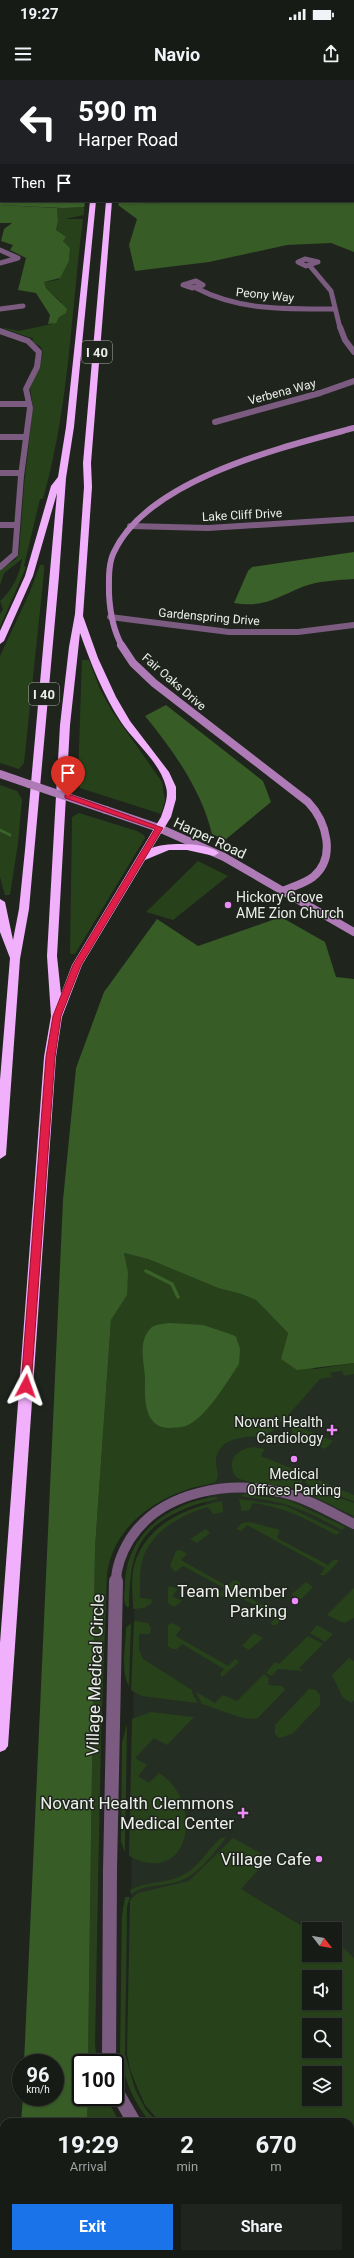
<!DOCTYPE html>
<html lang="en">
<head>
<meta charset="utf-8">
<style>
  :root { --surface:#171b16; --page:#20241f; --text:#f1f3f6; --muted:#9ea1a1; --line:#363935; --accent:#1a73e8 }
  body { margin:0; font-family:Roboto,sans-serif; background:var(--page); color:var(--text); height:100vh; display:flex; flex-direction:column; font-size:15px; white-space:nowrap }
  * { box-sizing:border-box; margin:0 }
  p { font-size:13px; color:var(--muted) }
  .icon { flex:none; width:22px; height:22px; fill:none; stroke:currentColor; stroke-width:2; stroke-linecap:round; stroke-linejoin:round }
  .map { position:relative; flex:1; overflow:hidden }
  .panel { position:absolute; left:0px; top:2038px; width:354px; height:140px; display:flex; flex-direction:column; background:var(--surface); border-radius:12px 12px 0 0; box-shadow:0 1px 3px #0004,0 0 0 1px var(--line) }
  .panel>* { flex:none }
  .banner { position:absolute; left:0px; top:0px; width:354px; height:122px; box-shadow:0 1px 3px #0004,0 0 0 1px var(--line); background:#202124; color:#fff; overflow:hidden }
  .needle { width:26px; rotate:121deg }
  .buttons { position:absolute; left:302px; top:1842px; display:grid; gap:8px }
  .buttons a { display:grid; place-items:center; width:40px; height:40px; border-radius:0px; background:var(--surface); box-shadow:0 1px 3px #0004,0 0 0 1px var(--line); font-size:20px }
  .speed { position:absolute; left:12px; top:1974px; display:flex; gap:8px; font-size:20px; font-weight:700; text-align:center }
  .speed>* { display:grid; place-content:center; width:52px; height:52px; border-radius:50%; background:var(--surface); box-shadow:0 1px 3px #0004,0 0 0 1px var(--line); line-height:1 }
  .speed small { font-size:10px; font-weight:400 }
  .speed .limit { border:2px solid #111; border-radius:6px; background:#fff; color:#111 }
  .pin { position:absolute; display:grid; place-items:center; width:34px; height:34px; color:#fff; margin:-41px -17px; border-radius:50% 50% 50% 0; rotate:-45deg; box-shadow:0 0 4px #0007 }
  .pin .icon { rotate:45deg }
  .me { position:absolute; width:44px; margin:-22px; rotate:4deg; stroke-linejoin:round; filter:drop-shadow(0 0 3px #0008) }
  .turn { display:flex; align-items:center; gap:14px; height:84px; padding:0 12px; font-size:18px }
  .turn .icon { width:52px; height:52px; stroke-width:2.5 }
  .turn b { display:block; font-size:28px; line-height:34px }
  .then { display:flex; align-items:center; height:38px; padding:0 12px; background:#0003; gap:8px; font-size:15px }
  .eta { display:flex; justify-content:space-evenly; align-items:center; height:68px; text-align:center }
  .eta b { font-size:24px; font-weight:700; line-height:28px }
  .primary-button { display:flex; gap:8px; margin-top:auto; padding:8px 12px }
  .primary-button a { flex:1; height:46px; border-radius:0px; background:var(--accent); color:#fff; font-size:16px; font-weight:700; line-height:46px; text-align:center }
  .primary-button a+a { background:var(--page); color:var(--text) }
  .status { display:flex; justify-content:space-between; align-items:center; height:28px; padding:0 20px; background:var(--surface); direction:ltr }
  .status svg { height:11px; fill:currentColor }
  header { display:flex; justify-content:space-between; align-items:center; height:52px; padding:0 12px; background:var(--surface); font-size:18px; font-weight:700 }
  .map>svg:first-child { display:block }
  .built { fill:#252e22; fill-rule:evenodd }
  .green { fill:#27421a; fill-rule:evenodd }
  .forest { fill:#375c26 }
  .water { fill:#3b612a }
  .pier { fill:#1f241d }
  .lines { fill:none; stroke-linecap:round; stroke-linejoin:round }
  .stream-far2 { stroke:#3b612a; stroke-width:2 }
  .stream-far1 { stroke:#3b612a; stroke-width:3 }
  .stream { stroke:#3b612a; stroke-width:3.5 }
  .street-far3 { stroke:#7b5b80; stroke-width:5 }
  .street-far2 { stroke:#7b5b80; stroke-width:6 }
  .street-far1 { stroke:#7b5b80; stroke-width:10 }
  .street { stroke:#7b5b80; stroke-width:14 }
  .secondary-far1 { stroke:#ae7bb6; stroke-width:6 }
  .secondary { stroke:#ae7bb6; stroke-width:8 }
  .highway { fill:#f1b0fb; fill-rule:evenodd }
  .secondary-bridge { stroke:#ae7bb6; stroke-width:8 }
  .route { fill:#e11d48; stroke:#92132f }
  .poi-dot { fill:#ec8cfb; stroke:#1f241d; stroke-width:1.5 }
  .labels { text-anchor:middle; stroke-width:3; stroke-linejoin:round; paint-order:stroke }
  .far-street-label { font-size:12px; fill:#ebefea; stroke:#1f241d }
  .shield { fill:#1f241d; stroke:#aeb2ac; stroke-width:1 }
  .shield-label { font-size:13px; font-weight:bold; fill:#ebefea }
  .street-label { font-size:14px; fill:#ebefea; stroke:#1f241d }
  .poi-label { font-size:14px; fill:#ebefea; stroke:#1f241d; text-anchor:start }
  .near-poi-label { font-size:17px; fill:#ebefea; stroke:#1f241d; text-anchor:end }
  .near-street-label { font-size:17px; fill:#ebefea; stroke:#1f241d }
</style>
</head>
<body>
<div class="status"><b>19:27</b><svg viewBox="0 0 49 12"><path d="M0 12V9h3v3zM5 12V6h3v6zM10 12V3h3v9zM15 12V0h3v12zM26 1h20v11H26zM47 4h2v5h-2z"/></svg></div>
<header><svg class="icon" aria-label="menu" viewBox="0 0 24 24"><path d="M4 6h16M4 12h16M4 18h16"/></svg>Navio<svg class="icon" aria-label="share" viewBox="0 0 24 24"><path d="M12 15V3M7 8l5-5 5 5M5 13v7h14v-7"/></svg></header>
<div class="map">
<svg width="354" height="2178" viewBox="0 0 354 2178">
  <rect width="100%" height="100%" fill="#1f241d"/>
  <path class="built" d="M354,1284V2100L350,2042H168L131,1825L135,1492L142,1469L179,1435L205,1425L214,1396V1373L325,1288ZM309,1849H335V1875H309ZM309,1897H335V1923H309ZM309,1945H335V1971H309ZM309,1993H335V2019H309Z"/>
  <path class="green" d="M142,0H354V83L353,1Z
    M84,127V135L65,139H83C71,232 69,328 43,419H40L24,486L26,487L0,547V534L3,529L0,521C12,511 20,494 22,479L4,493L0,505V490L16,479L19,473L24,405L33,327L30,308L40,286L43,272L41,267L31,261L34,259L0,247L19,251L52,244L61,235V222L46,208L44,202L58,200L69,181L70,168L63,161L65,157L56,150L58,144L57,128Z
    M40,485H44V492L24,683L19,689L0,683V576L29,514Z
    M82,580H89L100,609L112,631L162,702L165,721L161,734L80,708L78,697Z
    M0,705L17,711L22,719L18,763L10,815H5L0,797Z
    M79,733L137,751L144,755L145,758L75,874H70L72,740V737Z
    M198,781L228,796L173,840L146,832Z
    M124,1173L148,1179L218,1208L241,1214L256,1220L288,1253L281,1279L315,1289L354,1283V1294L344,1296L342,1291L330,1293L332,1297L320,1299L283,1341L275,1344L273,1351L267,1354L266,1357C248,1355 218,1357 216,1380C215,1388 221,1395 215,1402C206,1406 195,1406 186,1410C146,1424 113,1451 107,1494L101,1656L95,1964L97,1983H88L95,1468L111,1240C129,1211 130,1207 124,1173Z
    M290,1337L292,1338L289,1343L333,1361L325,1369L292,1355V1350L286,1342Z
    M253,1367L265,1369L261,1376L305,1394L301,1403L307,1408L352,1422L354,1423V1436C333,1426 314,1415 291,1408C276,1404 247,1404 236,1397C225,1381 237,1369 253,1367Z
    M309,1396L354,1415V1421L310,1406L305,1402Z
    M245,1414L288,1420L345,1447L342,1450C303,1429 285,1421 240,1416Z
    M215,1417L219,1418C209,1422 198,1423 189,1427C136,1448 130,1475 129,1527H127C122,1522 125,1510 125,1504C126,1454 169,1423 215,1417Z
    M239,1419L286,1426L340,1452L336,1455C308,1440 284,1426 252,1423L250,1430L242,1431Z
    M222,1421L223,1432L213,1434L208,1427C182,1434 152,1451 143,1478C139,1491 140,1505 140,1518L151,1519L152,1523L144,1528L133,1529C133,1517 131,1503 133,1491C141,1448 182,1428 222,1421Z
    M250,1442L280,1450L277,1458L328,1485L333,1480H338V1482L325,1495H320L325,1488L247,1445L241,1451L236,1449L242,1443Z
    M206,1449L210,1453L197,1463L190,1459Z
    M181,1470L187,1474L181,1480L227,1506L234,1500L241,1503L237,1511L279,1534L286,1528L289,1531L276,1545H272L271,1543L276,1537L234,1514L228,1519L219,1515L224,1508L183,1486L177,1491H174L170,1486L176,1471Z
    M306,1502L313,1507L301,1519L293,1516L292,1514Z
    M170,1506L178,1509L172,1516L182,1521L174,1527L168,1523V1508Z
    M354,1508V1538L344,1543L327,1535Z
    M134,1541L148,1543L151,1549L150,1554H139V1570L143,1579L192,1610V1613L198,1623L142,1616L131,1610Z
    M131,1543L129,1606C120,1591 126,1565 126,1548Z
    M172,1543L181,1548L176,1556L228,1586L235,1579L239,1582L222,1597L220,1594L224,1589L182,1564L177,1569H172L168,1566V1545Z
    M317,1545L333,1554L325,1562L310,1553Z
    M254,1553L263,1558L249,1570L242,1566Z
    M308,1556L323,1564L299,1588L303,1591L278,1589L271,1596L266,1593L275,1582L279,1584Z
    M349,1578L354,1581V1620L352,1623L343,1618L332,1595Z
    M264,1594L269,1598L268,1605L282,1606L285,1610L258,1638C244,1642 217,1628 202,1624L196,1612L215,1623L223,1615L237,1621Z
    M309,1609L316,1610L320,1615V1625L292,1654L279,1658L275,1654V1645Z
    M151,1632L194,1637L167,1665L154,1658L135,1678L147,1685L138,1696L149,1703L159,1693C204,1720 192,1809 129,1776L132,1639Z
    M127,1644L125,1772L121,1762L122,1663Z
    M226,1757C213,1775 196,1798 173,1803C159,1806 143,1805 131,1814L130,1810C146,1801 165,1804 181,1796C198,1789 207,1770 221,1758Z
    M233,1758L269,1778L241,1809L300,1845L301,1843L311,1849H309V1875H335V1860L354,1878V2104L350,2103V2042H160L145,2025L137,2007L130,1989L127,1974L130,1820L138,1813L189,1801ZM309,1897H335V1923H309ZM309,1945H335V1971H309ZM309,1993H335V2019H309Z
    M125,1817H130L127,1827L125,1974L135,2009L146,2030L157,2042H150C134,2022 125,2002 120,1976L122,1836Z
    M88,2017H106L119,2042H87Z
    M350,2134L354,2135V2178H86V2174H350Z"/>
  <path class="forest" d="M354,110V172L331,163L287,165L209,182L135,191L129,165L137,139L118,125L201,121H353Z
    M0,125L57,128L58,142L56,150L66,157L63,161L70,168L69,181L60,198L44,202L46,208L67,229L66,233L59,237L56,243L48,244L50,235L36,213L18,210L26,178L10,170L13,165L1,161L4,149L12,143H0Z
    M166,625L263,701L271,722L225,760L212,754C202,711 173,670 145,636Z
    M281,837L325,862L336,897L354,899V1283L297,1290L281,1279L288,1253L256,1220L241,1214L218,1208L148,1179L124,1173L128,1193L127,1215L111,1240L95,1468L88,1983H81V2017H88L87,2042H21L23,2017H55V1983H24L63,1120L76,988L104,912L157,839L198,866Z
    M15,2174H86V2178H15Z"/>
  <path class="water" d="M0,103L1,121H201L63,128L0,125Z
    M354,472V499C337,500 318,501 302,507C276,518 263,528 234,523L248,491L252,487Z
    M170,1243L203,1245L233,1255L236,1257L240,1269L239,1284C227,1302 207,1336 188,1345C182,1348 176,1347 170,1348C142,1348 145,1315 145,1297C144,1282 138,1262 150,1249C154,1244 163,1244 170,1243Z"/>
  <path class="pier" d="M85,121H119L118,127L84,129Z"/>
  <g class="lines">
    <path class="stream-far2" d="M265,1L267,0"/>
    <path class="stream-far1" d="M0,750L10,755"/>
    <path class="stream" d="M146,1191L172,1204L178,1217"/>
    <path class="street-far3" d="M167,1L170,0
      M0,170L18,178L0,183
      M305,179L318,182L306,186L298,182Z
      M310,186L331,211L340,248
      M196,201L203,205L192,208L183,205Z
      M196,208C240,231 286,229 335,229
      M0,229L23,226"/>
    <path class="street-far2" d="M340,247L345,260L354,272
      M0,251L28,261L39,272L37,287L26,309L30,328L21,396L15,474L0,487
      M0,324H29
      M215,342L320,313L354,301
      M0,357H26
      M0,393H21
      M0,445H16
      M130,446L208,448L354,439
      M110,537L229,552H298L354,545"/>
    <path class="street-far1" d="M116,1502C116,1487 122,1472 130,1459C162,1410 231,1400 284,1413C309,1419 332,1433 354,1444"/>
    <path class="street" d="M109,1983L110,1790L116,1501
      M115,2009L134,2042
      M350,2122L354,2123"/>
    <path class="secondary-far1" d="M122,566C113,550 110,533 109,514C109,500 108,484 114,472C148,399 283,367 354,348"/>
    <path class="secondary" d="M121,565L133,583L154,603L308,722C326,741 337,777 313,797C305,803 295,806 285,810
      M0,694L29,704
      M106,730L159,748L224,777L354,852"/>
    <path class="highway" d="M103,0H109V1H103Z
      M117,0H123V1H117Z
      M90,121H96L74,347L66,398L59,496L29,829L20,879L6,1075L0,1079V1000L10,878L0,852V819L5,822L13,860L19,829L25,770L57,413L33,496L4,561L0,564V551L25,496L51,406L58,397L66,347Z
      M106,121H112L91,383L92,407L83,536L98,578L116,617L130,641L169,692L176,707V719L171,737L152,768C166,762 209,762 219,773L214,776L187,770H169L145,780L82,885L62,937L56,977L8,1666L5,1670L0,1672V1563L44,977L51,936L47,876L60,645L69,567L75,534L84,407L83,383ZM80,553C91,584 103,614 121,642C135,663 160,682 166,707C169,717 164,728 161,737L72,885L61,914L57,876L70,645Z"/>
    <path class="secondary-bridge" d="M29,704L106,730"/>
  </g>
  <path class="route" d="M65,715H71L163,748L81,885L61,936L55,977L31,1306L26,1309L21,1306L46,977L53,936L73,885L155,749L65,718Z"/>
  <g class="poi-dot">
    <circle cx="228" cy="825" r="4"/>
    <path d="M330 1344h4v4h4v4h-4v4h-4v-4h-4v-4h4z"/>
    <circle cx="294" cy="1379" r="4"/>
    <circle cx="295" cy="1521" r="4"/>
    <path d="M241 1727h4v4h4v4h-4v4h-4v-4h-4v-4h4z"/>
    <circle cx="319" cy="1779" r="4"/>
  </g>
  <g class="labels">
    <g class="far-street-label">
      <text transform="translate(265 215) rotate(6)" y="4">Peony Way</text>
      <text transform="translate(282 312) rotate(-15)" y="4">Verbena Way</text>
      <text transform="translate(242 435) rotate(-3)" y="4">Lake Cliff Drive</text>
      <text transform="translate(209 537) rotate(5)" y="4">Gardenspring Drive</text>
      <text transform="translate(174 602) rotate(41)" y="4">Fair Oaks Drive</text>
    </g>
    <g class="shield">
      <rect x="82" y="261" width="30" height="22" rx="3"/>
      <rect x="29" y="603" width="30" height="22" rx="3"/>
    </g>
    <g class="shield-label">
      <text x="97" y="277">I 40</text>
      <text x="44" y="619">I 40</text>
    </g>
    <g class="street-label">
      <text transform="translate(210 758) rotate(25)" y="5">Harper Road</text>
    </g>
    <g class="poi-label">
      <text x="236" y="822">Hickory Grove<tspan x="236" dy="16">AME Zion Church</tspan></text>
      <text x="323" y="1347" text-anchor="end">Novant Health<tspan x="323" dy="16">Cardiology</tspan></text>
      <text x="294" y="1399" text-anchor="middle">Medical<tspan x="294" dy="16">Offices Parking</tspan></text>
    </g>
    <g class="near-poi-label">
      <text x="287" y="1517">Team Member<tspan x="287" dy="20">Parking</tspan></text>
      <text x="234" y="1729">Novant Health Clemmons<tspan x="234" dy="20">Medical Center</tspan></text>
      <text x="311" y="1785">Village Cafe</text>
    </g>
    <g class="near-street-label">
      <text transform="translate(95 1595) rotate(-88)" y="6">Village Medical Circle</text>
    </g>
  </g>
</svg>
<div class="buttons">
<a><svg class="needle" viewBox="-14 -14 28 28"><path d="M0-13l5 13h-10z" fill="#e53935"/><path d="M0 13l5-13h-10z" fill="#9ea1a1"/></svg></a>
<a><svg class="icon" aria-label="sound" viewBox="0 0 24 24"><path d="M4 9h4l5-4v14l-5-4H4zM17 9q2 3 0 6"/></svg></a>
<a><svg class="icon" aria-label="search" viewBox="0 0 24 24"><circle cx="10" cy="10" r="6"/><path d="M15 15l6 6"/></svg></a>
<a><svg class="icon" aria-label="layers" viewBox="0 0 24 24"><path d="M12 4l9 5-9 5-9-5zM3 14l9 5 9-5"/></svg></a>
</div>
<div class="speed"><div>96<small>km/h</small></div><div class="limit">100</div></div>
<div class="pin" style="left:68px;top:717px;background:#d93025"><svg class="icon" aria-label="arrive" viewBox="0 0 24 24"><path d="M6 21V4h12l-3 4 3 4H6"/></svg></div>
<svg class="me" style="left:26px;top:1306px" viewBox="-20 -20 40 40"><path d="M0-17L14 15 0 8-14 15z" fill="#e11d48" stroke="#fff" stroke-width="4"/></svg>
<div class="banner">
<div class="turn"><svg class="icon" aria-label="left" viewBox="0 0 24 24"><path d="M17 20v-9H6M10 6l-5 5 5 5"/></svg><div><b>590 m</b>Harper Road</div></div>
<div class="then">Then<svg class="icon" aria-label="arrive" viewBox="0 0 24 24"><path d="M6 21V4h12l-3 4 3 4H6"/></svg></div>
</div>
<section class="panel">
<div class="eta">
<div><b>19:29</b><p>Arrival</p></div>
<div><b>2</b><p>min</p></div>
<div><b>670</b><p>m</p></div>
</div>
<div class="primary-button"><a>Exit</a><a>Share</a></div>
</section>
</div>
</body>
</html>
